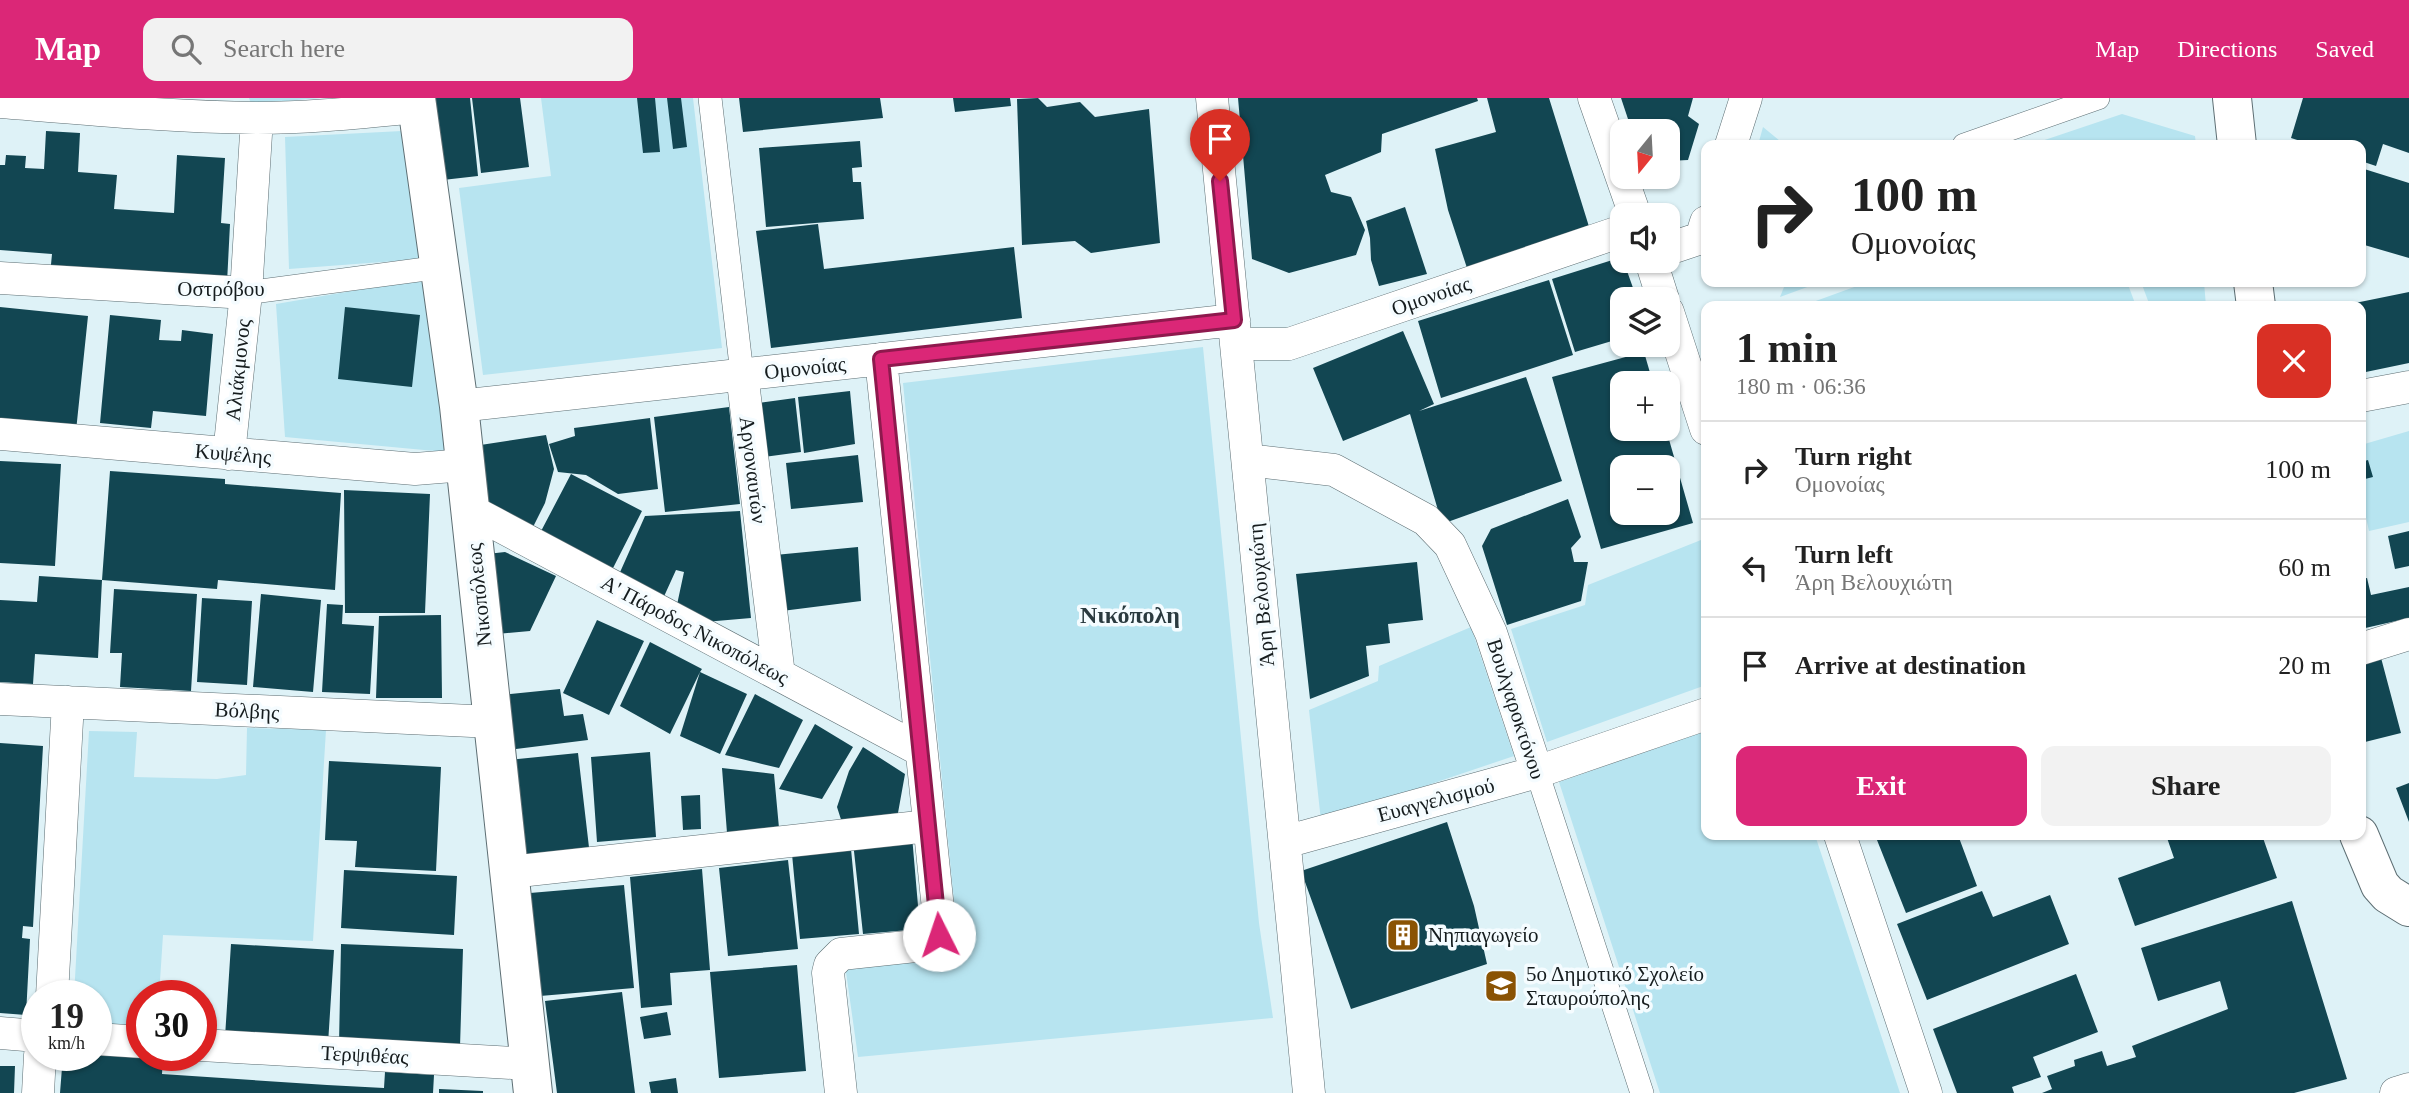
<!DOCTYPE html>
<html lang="en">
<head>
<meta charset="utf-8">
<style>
  :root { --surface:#fff; --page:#f2f2f2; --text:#222; --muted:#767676; --line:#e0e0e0; --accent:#db2777 }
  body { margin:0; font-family:Georgia,serif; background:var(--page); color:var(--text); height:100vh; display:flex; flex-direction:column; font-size:26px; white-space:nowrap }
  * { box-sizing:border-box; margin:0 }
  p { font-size:23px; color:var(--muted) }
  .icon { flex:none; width:38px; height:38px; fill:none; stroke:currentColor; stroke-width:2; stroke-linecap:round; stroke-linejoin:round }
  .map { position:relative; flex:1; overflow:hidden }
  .sheet { position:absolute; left:1701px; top:203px; width:665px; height:539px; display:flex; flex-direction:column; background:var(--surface); border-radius:14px; box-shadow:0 2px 5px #0004 }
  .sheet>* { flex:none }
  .hud { position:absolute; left:1701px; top:42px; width:665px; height:147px; border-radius:14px; box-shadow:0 2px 5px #0004; background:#fff; color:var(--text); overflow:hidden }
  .needle { width:46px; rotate:198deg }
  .buttons { position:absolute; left:1610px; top:21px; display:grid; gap:14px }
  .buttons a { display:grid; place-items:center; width:70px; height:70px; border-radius:14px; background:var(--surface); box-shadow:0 2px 5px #0004; font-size:35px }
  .speed { position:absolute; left:21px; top:882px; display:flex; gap:14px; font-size:35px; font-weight:700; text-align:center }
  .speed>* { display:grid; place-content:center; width:91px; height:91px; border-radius:50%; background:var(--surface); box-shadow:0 2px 5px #0004; line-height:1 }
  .speed small { font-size:18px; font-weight:400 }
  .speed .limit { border:10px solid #d22; background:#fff; color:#111 }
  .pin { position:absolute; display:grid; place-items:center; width:60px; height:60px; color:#fff; margin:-72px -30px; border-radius:50% 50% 50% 0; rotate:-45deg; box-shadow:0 0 7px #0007 }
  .pin .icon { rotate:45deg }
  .me { position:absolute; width:77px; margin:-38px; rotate:356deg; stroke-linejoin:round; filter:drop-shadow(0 0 5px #0008) }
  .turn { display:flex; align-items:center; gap:24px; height:147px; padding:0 35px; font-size:32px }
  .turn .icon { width:91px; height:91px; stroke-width:2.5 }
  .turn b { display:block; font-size:49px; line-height:60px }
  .round { display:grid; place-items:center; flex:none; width:74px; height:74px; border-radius:14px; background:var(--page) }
  .head { display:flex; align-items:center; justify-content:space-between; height:119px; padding:0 35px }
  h1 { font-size:42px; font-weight:700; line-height:52px }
  .action { display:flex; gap:14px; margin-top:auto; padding:14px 35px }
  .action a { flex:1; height:80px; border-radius:14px; background:var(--accent); color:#fff; font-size:28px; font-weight:700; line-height:80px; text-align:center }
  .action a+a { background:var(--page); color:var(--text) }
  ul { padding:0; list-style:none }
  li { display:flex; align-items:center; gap:21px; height:98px; padding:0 35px; border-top:2px solid var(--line) }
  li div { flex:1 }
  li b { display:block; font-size:26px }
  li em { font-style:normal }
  header { display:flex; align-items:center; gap:42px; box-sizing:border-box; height:98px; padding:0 35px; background:var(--accent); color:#fff }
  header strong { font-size:33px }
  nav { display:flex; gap:38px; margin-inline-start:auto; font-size:24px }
  .search { width:490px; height:63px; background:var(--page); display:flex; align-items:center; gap:18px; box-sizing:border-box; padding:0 24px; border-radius:14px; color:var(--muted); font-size:26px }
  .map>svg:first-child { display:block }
  .green { fill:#b7e4f0 }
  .building { fill:#124652; fill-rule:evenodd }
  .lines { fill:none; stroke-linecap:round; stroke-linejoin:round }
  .pedestrian-casing { stroke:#5d6e73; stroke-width:24 }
  .minor-casing { stroke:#5d6e73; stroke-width:33 }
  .tertiary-casing { stroke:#5d6e73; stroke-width:40 }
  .secondary-casing { stroke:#5d6e73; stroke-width:40 }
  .pedestrian { stroke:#fff; stroke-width:23 }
  .minor { stroke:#fff; stroke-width:32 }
  .tertiary { stroke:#fff; stroke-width:38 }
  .secondary { stroke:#fff; stroke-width:38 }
  .route-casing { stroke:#8e194d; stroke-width:18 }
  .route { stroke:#db2777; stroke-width:12 }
  .labels { text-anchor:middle; stroke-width:7; stroke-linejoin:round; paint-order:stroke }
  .street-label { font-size:21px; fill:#151c1e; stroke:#f5fcff }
  .poi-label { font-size:21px; fill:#151c1e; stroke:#f5fcff; text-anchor:start }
  .quarter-label { font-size:24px; font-weight:bold; fill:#2a3a3f; stroke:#f5fcff }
</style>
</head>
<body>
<header>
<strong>Map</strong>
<div class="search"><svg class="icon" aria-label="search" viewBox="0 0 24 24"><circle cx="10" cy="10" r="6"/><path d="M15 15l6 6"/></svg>Search here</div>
<nav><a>Map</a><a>Directions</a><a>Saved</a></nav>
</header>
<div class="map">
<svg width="2409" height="995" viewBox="0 0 2409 995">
  <rect width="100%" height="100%" fill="#def2f7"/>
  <path class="green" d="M249,0H320L251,6Z
    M541,0H693L722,250L483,277L459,90L551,78Z
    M2122,16L2195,38L2196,47H2030Z
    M1763,29L1785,47H1758Z
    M402,33L422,161L289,171L285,39Z
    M428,180L456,355L285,339L276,206Z
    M1786,184H1821L1780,199Z
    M1868,184H2127L2136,208H1802Z
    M2141,184H2204L2206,208H2150Z
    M1203,249L1259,825L1273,920L858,959L845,867L959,854L903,285Z
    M2409,333V424L2369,433L2361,397V347Z
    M1706,440V587L1547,644L1511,531L1585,507L1588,487Z
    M1471,529L1514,658L1321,723L1309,612L1378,583L1379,568Z
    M247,630L326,632L313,843L163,837L159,898H142V937L96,934V898H74L89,633L137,634L134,679L217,681L246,677Z
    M1706,633V737H1815L1900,995H1660L1559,684Z"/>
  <path class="building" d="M425,0H470L478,78L434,83Z
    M472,0H520L529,69L481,75Z
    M637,0H655L660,54L643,55Z
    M667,0H681L687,49L673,51Z
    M739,0H880L883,20L743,34Z
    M953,0H1010L1011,8L955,14Z
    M1038,0L1047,9L1080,4L1095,19L1149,11L1160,145L1091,155L1075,143L1022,147L1017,1Z
    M1238,0H1477L1478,3L1382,36L1381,54L1325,77L1331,94L1351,99L1365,132L1356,157L1289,175L1252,161Z
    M1487,0H1549L1591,135L1467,170L1448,112L1435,51L1496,34Z
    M1621,0H1693L1688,18L1699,26L1688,62L1668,63V33H1632Z
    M2303,0H2409V55L2383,46L2376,68L2361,63V47H2313L2291,40Z
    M46,33L80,35L78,74L117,77L114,111L174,115L177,57L225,60L221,125L230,126L227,185L50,177L52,156L0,152V67H5L6,57L26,58L25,70L44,71Z
    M860,43L862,69L852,70L853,84H861L864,121L766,129L759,50Z
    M2361,70L2409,85V160L2361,146Z
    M1405,109L1427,176L1379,188L1371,162L1370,140L1366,123Z
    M818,126L824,171L1014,149L1022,220L771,250L756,133Z
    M1622,159L1637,201H1622V240L1575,254L1552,181Z
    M1549,182L1573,257L1441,300L1418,223Z
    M2409,194V265L2361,275V208H2356L2355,205Z
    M0,209L88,218L76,333L0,325Z
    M345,209L420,217L412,289L338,281Z
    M110,217L161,222L159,242L181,243L182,232L213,236L206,318L153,313L151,330L100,325Z
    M1403,233L1434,306L1419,313L1526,279L1562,383L1442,426L1410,316L1343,343L1313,270Z
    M1644,254L1653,285H1622V331H1666L1693,425L1601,451L1552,279ZM1622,369H1668V415H1622Z
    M850,293L855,346L804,355L798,299Z
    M795,300L801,354L757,360L751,306Z
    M729,309L740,406L665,414L654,319Z
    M650,320L658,391L618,396L586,377L558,374L549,346L575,338L574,330Z
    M546,337L554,371L545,405L533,429L480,402L474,348Z
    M858,357L863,404L791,411L786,365Z
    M2368,362L2373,379L2361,382V364Z
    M0,363L61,366L55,468L0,465Z
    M110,373L225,381V386L341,395L335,492L218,482L217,491L102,482Z
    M571,376L642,413L611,474L539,437Z
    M344,392L430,396L425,515H345Z
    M1568,401L1581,439L1571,450L1574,464H1588L1581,503L1507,527L1482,448L1491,431Z
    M740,413L751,520L693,525L675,516L684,474L676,472L661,505L617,481L645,418Z
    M2409,433V468L2395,471L2388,438Z
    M858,449L861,503L782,513L775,457Z
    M505,454L556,478L530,533L497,536L487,456Z
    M1417,464L1423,522L1388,526L1390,545L1366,548L1369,578L1310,601L1296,476Z
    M39,478L102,482L98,560L35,556L33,586L0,584V502L37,504Z
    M2367,480L2371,497L2409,489V520L2361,531V481Z
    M114,491L197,496L191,593L120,589L122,555H110Z
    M261,496L321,502L313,594L253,589Z
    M202,500L252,503L247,587L197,584Z
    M327,506L343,507L342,526L374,528L370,596L322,594Z
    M441,517L442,600H376L379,518Z
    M597,522L644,543L609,617L563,595Z
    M650,544L702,571L700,574L747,596L720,656L680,638L700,574L670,636L620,608Z
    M2380,556L2401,635L2361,645V561Z
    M560,591L564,618L583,616L588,642L507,652L501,597Z
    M755,596L803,622L779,670L725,657Z
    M815,626L853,649L822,701L779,691Z
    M0,645L43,648L33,829L23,828L22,840L30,841L26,917L0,915Z
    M863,649L905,676L896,726L844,731L837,709L849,673Z
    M650,654L656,739L597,744L591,659Z
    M578,655L590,758L519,766L508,662Z
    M329,663L441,669L436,773L355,769L357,743L325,742Z
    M722,670L774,676L779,730L727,735Z
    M2409,685V724L2396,690Z
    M700,697L701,731L683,732L681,698Z
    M1447,724L1474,808L1487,866L1351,911L1301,773Z
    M1875,737H1958L1977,788L1906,815Z
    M2166,737H2262L2277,780L2135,828L2118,780L2174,760Z
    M912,738L920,831L863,836L853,744Z
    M851,751L859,836L800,841L792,756Z
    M788,762L798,851L728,858L719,770Z
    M702,771L710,872L670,875L672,907L641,910L630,779Z
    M344,772L457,778L454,837L341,830Z
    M624,787L634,890L540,898L530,795Z
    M1982,793L1993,819L2050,797L2069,846L1927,902L1897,826Z
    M2292,803L2347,981L2294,995H2042L2052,991L2047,978L2075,968L2074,962L2102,953L2107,968L2136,959L2132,948L2228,911L2220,883L2158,903L2141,850Z
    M231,846L334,852L328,946L225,939Z
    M341,846L463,851L460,949L339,946Z
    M797,867L806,973L719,980L710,874Z
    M2076,876L2098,934L2033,959L2041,979L2012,989L2014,995H1957L1933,931Z
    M622,894L635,995H557L545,903Z
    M667,914L671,937L644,941L640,919Z
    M96,956L163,961L162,976L327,987L384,990L385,974L434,977L433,995H60L63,957Z
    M0,968H15L14,995H0Z
    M676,980L678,995H651L649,984Z
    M439,991L483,993V995H439Z"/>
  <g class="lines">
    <defs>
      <path id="pedestrian" d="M710,0L742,276
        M1964,47L2098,0
        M246,195L441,169
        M1537,674L1642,995"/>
      <path id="minor" d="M1212,0L1309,995
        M1594,0L1635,117
        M0,4C86,11 171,19 257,20C311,20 364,14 418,9
        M1731,47L1746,0
        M1668,151L1701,140L1706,124
        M1651,163L1663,201
        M0,180L246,195
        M1668,214L1706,331
        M1237,246H1289L1622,133
        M742,276L779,577
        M2361,298L2409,289
        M459,308L1234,222
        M0,336L415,371L465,367
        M229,356L246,195L257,20
        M1248,362L1334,372L1426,422L1450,447L1491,535L1537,674
        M470,412L920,652
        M2361,551L2409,536
        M0,601L493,624
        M1840,737L1926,995
        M1285,744L1537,674L1706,616
        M510,774L928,728
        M52,898L68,604
        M0,935L37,938
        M96,941L142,944
        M201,947L529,966
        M38,995L40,957
        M841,995L828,875L830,867L841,856L934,846L940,830L881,261
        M2396,995L2409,991"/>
      <path id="tertiary" d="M416,0L459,308L533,995"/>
      <path id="secondary" d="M2232,0L2237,47
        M2253,184L2256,208
        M2359,737L2380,787L2388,796L2409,809"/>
    </defs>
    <use href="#pedestrian" class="pedestrian-casing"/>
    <use href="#minor" class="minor-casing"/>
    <use href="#tertiary" class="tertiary-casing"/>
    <use href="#secondary" class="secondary-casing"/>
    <use href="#pedestrian" class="pedestrian"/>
    <use href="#minor" class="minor"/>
    <use href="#tertiary" class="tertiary"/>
    <use href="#secondary" class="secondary"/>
  </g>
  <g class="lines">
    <defs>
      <path id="route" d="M939,837L881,261L1234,222L1220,83"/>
    </defs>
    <use href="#route" class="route-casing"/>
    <use href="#route" class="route"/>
  </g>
  <defs>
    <symbol id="building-square" viewBox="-11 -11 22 22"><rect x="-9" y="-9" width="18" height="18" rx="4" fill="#8a5304" stroke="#f5fcff"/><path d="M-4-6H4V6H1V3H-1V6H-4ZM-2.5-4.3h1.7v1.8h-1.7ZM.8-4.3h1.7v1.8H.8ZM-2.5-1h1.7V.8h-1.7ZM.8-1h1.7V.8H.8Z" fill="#fff"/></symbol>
    <symbol id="school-square" viewBox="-11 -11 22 22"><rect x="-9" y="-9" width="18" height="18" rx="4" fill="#8a5304" stroke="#f5fcff"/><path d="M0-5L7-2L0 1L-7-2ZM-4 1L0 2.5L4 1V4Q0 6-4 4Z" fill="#fff"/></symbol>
  </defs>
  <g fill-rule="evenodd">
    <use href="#building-square" x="1384" y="818" width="38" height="38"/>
    <use href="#school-square" x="1482" y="869" width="38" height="38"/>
  </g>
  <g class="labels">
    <g class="street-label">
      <text x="221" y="198">Οστρόβου</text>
      <text transform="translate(1431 198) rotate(-19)" y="7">Ομονοίας</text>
      <text transform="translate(805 270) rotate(-6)" y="7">Ομονοίας</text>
      <text transform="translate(238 272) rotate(-84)" y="7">Αλιάκμονος</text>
      <text transform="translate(233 356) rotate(5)" y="7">Κυψέλης</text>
      <text transform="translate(753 372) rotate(83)" y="7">Αργοναυτών</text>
      <text transform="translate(479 497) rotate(-96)" y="7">Νικοπόλεως</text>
      <text transform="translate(1261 497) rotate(-95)" y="7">Άρη Βελουχιώτη</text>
      <text transform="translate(695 532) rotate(28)" y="7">Α' Πάροδος Νικοπόλεως</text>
      <text transform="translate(1516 611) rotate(72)" y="7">Βουλγαροκτόνου</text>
      <text transform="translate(247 613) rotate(3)" y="7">Βόλβης</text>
      <text transform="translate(1436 702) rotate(-15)" y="7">Ευαγγελισμού</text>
      <text transform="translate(365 957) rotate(3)" y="7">Τερψιθέας</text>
    </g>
    <g class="poi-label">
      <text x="1428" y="844">Νηπιαγωγείο</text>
      <text x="1526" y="883">5ο Δημοτικό Σχολείο<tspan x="1526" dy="24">Σταυρούπολης</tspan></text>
    </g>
    <g class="quarter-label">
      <text x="1130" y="525">Νικόπολη</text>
    </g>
  </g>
</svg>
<div class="buttons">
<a><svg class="needle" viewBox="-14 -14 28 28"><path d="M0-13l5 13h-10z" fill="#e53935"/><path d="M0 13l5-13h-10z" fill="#767676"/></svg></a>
<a><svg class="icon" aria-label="sound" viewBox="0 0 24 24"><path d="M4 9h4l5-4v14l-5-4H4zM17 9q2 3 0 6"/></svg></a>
<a><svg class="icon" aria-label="layers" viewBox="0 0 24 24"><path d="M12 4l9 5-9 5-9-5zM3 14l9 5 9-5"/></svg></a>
<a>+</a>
<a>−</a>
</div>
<div class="speed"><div>19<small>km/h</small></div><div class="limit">30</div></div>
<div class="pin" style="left:1220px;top:83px;background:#d93025"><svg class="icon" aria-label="arrive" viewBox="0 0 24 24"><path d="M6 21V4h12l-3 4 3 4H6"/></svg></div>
<svg class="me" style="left:939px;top:837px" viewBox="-20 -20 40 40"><circle r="19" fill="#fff"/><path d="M0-13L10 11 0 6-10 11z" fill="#db2777"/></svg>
<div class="hud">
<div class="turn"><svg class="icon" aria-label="right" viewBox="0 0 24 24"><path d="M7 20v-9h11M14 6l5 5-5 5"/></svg><div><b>100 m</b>Ομονοίας</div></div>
</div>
<section class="sheet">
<div class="head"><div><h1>1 min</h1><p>180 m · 06:36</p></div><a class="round" style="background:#d93025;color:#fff"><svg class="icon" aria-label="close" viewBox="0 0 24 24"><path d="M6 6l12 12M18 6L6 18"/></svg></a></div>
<ul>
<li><svg class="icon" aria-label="right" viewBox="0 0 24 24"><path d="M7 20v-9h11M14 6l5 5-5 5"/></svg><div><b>Turn right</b><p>Ομονοίας</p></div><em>100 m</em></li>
<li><svg class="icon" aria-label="left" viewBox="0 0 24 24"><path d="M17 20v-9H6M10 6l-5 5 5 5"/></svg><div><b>Turn left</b><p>Άρη Βελουχιώτη</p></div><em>60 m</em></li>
<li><svg class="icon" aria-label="arrive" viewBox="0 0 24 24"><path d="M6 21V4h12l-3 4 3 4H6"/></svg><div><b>Arrive at destination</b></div><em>20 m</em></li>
</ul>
<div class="action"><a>Exit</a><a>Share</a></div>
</section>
</div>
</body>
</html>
